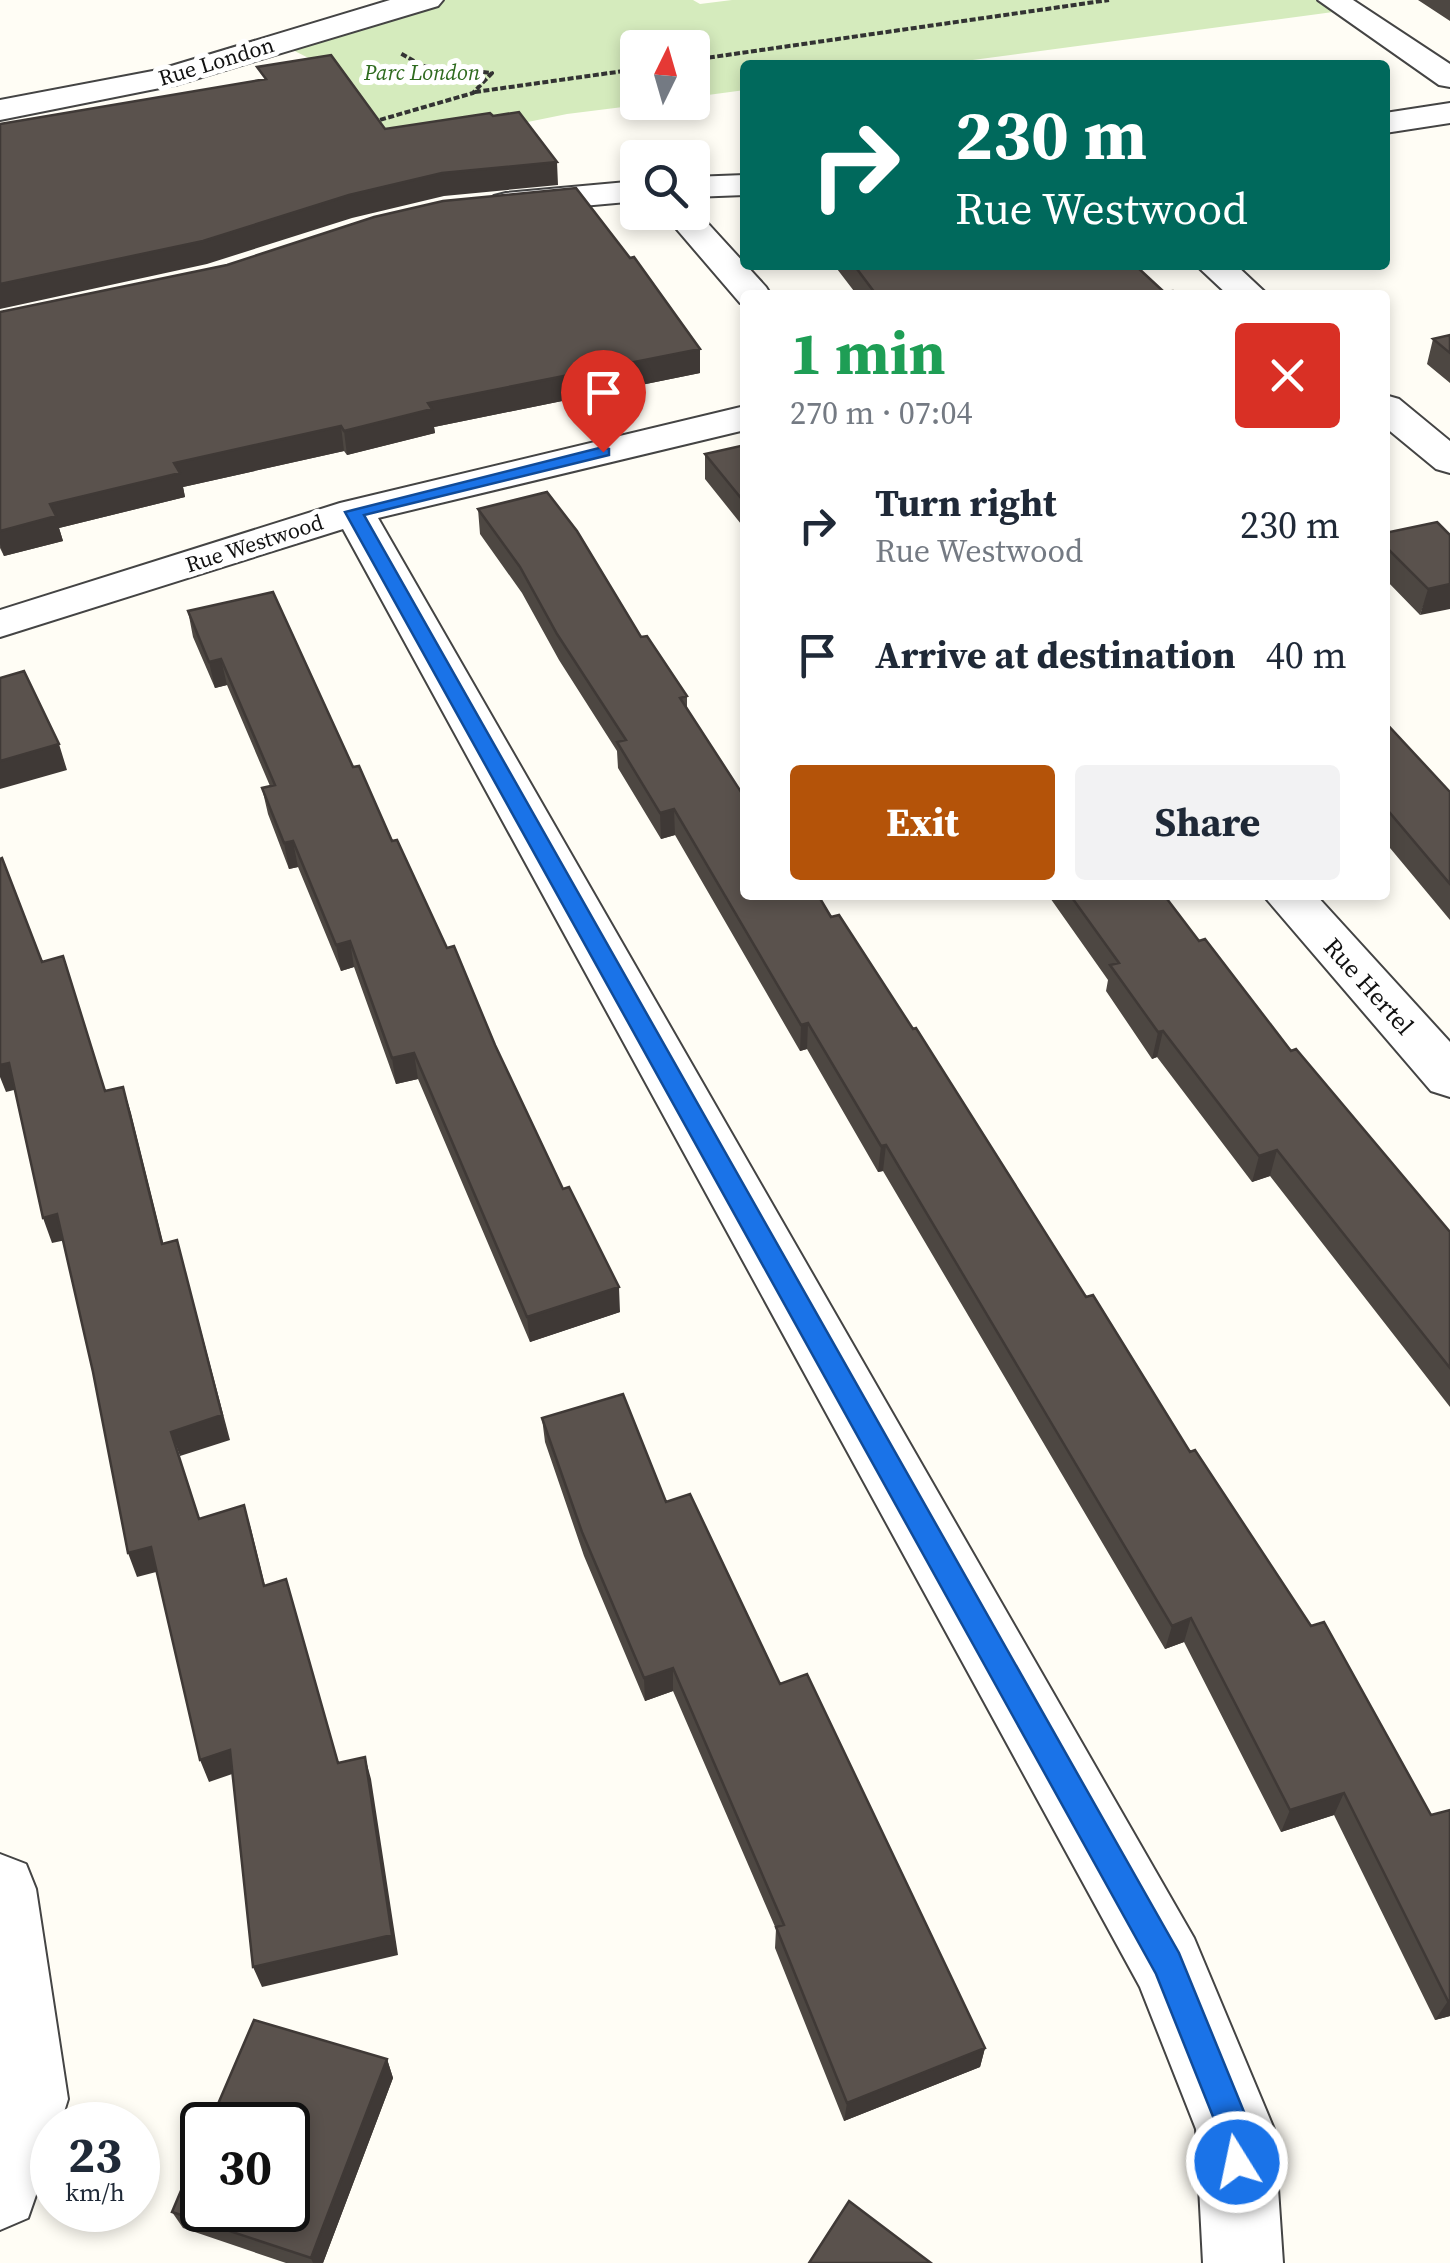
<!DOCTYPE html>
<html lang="en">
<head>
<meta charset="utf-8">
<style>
  :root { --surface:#fff; --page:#f2f2f3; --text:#1f2937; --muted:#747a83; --accent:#b45309 }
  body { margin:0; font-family:"Source Serif 4",serif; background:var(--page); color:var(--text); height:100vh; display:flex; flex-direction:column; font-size:38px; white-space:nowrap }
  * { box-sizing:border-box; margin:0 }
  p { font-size:32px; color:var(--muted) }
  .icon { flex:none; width:55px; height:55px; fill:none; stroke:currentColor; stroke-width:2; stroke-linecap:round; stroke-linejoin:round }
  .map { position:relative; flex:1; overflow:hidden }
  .details { position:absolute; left:740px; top:290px; width:650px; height:610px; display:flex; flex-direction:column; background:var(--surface); border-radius:10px; box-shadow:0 5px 15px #0003 }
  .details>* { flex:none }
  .hud { position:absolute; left:740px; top:60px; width:650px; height:210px; border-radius:10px; box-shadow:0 5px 15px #0003; background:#00695c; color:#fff; overflow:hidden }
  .needle { width:65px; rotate:5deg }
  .controls { position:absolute; left:620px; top:30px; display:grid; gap:20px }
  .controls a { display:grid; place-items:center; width:90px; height:90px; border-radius:10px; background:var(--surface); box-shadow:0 5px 15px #0003; font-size:50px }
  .speed { position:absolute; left:30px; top:2102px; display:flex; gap:20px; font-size:50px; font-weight:700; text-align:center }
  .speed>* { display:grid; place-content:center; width:130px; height:130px; border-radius:50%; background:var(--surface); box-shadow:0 5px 15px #0003; line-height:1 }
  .speed small { font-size:25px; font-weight:400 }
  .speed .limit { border:5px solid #111; border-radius:15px; background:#fff; color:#111 }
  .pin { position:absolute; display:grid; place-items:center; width:85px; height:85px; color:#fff; margin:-102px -42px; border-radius:50% 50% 50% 0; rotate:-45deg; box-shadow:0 0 10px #0007 }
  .pin .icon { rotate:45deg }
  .me { position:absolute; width:110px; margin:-55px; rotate:350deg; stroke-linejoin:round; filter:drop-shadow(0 0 8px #0008) }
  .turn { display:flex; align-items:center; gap:35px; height:210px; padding:0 50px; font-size:45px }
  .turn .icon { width:130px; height:130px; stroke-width:2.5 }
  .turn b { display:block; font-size:70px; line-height:85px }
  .round { display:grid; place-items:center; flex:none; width:105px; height:105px; border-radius:10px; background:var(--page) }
  .overview { display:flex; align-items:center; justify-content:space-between; height:170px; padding:0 50px }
  h1 { font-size:60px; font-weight:700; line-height:75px; color:#1e9e55 }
  .button { display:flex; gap:20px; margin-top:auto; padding:20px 50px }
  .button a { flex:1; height:115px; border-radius:10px; background:var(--accent); color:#fff; font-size:40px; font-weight:700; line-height:115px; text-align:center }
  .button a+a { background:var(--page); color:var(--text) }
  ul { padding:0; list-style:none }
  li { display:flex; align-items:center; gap:30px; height:130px; padding:0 50px }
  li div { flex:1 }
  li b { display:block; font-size:38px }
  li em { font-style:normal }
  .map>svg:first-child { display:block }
  .green { fill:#d5ebbd }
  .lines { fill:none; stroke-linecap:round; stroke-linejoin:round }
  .minor-casing { stroke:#444; stroke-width:4 }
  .path { stroke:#333; stroke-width:4; stroke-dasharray:6 2.5; stroke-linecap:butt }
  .minor { fill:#fff; fill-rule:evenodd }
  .wall { fill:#4d4742 }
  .shaded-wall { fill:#3f3936 }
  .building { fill:#5a524d; stroke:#3f3936; stroke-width:2.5 }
  .route { fill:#1a73e8; stroke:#114b97; stroke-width:2.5 }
  .labels { text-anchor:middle; stroke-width:10; stroke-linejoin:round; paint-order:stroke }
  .far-street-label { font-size:22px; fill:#111; stroke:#fff }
  .far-park-label { font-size:22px; font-style:italic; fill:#2f6b1f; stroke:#fff }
  .street-label { font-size:25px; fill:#111; stroke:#fff }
</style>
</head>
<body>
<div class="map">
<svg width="1450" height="2263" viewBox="0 0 1450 2263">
  <rect width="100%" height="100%" fill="#fffdf5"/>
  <path class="green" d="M428,0H693L700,4L732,0H1333L1348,10L935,65H745V90L693,97L692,48H638V102L655,103L567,114L389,150L334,71L277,42Z"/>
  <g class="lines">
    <defs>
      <path id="minor" d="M390,0H443L438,6L175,85L0,120V100L158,70Z
        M1318,0H1353L1450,64V87L1439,85Z
        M1450,103V123L1385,133V113Z
        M745,175V195L692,197V177Z
        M638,181V201L506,213L494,210L489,203L494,196L506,193Z
        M692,206L766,287L771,295H745V304L740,303L662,212H692Z
        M1196,265H1236L1268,295H1228Z
        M1385,395L1399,399L1450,441V473L1436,469L1385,427Z
        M745,406V430L378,518L1194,1938L1274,2129L1283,2263H1203L1196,2129L1140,1987L343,529L0,637V610L340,503Z
        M1263,895H1316L1450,1042V1097L1431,1091Z
        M0,1854L26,1864L36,1889L68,2099L60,2125H52V2149L28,2218L0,2230Z"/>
    </defs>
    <use href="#minor" class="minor-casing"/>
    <path class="path" d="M692,60L1109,0
      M475,92L638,69
      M379,124L376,121L473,93L492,73L423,66L400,53"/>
    <use href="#minor" class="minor"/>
  </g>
  <path class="wall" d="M1418,0H1450V21Z
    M742,112H745V140L742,135Z
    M834,265H1135L1164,292L1177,295H857Z
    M0,312L700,373L434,427L435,433L347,455L344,451L183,487L185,497L59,528L63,541L4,556L0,548Z
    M1450,335V383L1427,364L1433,339Z
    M745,445V529L705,479V454Z
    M478,509L641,637L687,696V708L745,895L831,917L1431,1815L1450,1810V2016L1435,2020L1334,1815L1281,1832L1184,1642L1165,1649L883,1171L878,1172L807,1049L800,1051L675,835L661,839L618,768L617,751L559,660L522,593L480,534Z
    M1385,533L1450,535L1420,615L1385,579Z
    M188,611L353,767L447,948L620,1312L530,1342L418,1079L396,1084L354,967L341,971L298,867L289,869L268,814L262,788L270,786L227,685L215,688L193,637Z
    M1385,722L1450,792V920L1385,842Z
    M1048,895H1164L1199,941L1291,1051L1450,1232V1407L1270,1176L1252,1182L1157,1057L1152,1059L1106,991L1108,980Z
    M542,1418L666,1502L780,1684L985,2048L980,2067L844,2121L775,1948L776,1929L673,1691L645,1701L584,1556L545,1442Z
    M387,2059L393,2078L323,2263H286L183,2228L172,2212Z"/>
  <path class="shaded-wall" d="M557,162L558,185L444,196L352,218L207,264L0,309V284L349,195L442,173Z
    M700,349V373L434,427L435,433L347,455L344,431L428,403Z
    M341,426L344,451L183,487L185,497L59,528L63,541L4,556L0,544V531L50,504L174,463Z
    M1450,584V609L1420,615L1428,589Z
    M221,659L227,685L215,688L209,662Z
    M59,744L67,770L0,789V761Z
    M674,809L675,835L661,839L660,813Z
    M293,841L298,867L289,869L284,843Z
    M350,941L354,967L341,971L336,945Z
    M808,1023L807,1049L800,1051L801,1025Z
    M1163,1031L1157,1057L1152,1059L1158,1032Z
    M414,1053L418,1079L396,1084L392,1058Z
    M9,1063L18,1089L6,1092L0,1077V1065Z
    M123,1087L131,1113L170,1270L162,1244Z
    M886,1145L883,1171L878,1172L881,1146Z
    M1277,1150L1270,1176L1252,1182L1259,1156Z
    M57,1214L66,1240L52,1243L43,1218Z
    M177,1240L230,1440L180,1456L171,1432Z
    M619,1287L620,1312L530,1342L527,1317Z
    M244,1505L251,1529L271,1610L264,1586Z
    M151,1547L160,1571L137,1577L128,1553Z
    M1191,1618L1184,1642L1165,1649L1172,1626Z
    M673,1668V1691L645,1701L644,1678Z
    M230,1750L238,1772L209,1782L200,1760Z
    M365,1757L371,1779L398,1955L262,1987L253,1967Z
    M1344,1793L1334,1815L1281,1832L1290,1810Z
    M1450,2000V2016L1435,2020L1448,2001Z
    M985,2048L980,2067L844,2121L847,2103Z
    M387,2059L393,2078L323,2263H313L311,2258Z"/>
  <path class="building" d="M331,55L385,129L490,113L493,116L519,112L557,162L442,173L349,195L203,241L0,284V124L266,79L257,67Z
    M576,188L630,258L634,257L700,349L428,403L432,409L344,431L341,426L174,463L180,473L50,504L56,516L0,531V312L227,265L374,217L443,201Z
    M854,265H1135L1164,292L1173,291L1177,295H883L880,292L875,293Z
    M1450,335V353L1433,339Z
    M745,445V503L705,454Z
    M547,492L577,531L641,637L647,636L687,696L680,698L745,798V895H818L831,917L839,915L913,1029L916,1028L1086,1297L1093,1295L1190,1452L1195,1450L1311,1626L1324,1622L1431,1815L1450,1810V2000L1448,2001L1344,1793L1290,1810L1191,1618L1172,1626L886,1145L881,1146L808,1023L801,1025L674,809L660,813L617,742L626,740L557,634L520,567L478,509Z
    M1437,522L1450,535V584L1428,589L1385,546V533Z
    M273,592L353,767L359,766L392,841L397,840L447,948L454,946L495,1045L563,1189L569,1187L619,1287L527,1317L414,1053L392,1058L350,941L336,945L293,841L284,843L262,788L275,785L221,659L209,662L188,611Z
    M24,671L59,744L0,761V678Z
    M1385,722L1450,792V884L1385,807Z
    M2,858L42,962L63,956L105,1091L123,1087L162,1244L177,1240L222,1415L171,1432L199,1519L244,1505L264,1586L286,1579L338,1763L365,1757L392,1935L253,1967L230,1750L200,1760L151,1547L128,1553L93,1372L57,1214L43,1218L9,1063L0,1065V859Z
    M1070,895H1164L1199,941L1205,939L1291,1051L1296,1049L1450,1232V1368L1277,1150L1259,1156L1163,1031L1158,1032L1110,965L1119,963Z
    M623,1394L666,1502L690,1494L780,1684L807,1674L985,2048L847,2103L776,1927L784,1925L673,1668L644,1678L582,1532L542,1418Z
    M254,2020L387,2059L311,2258L172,2212L202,2141V2210H288V2125H209Z
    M849,2201L931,2263H809Z"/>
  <path class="route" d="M603,447L609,449V455L364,515L1179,1953L1251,2129L1253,2162L1248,2174L1237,2178L1225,2174L1218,2129L1156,1974L345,512Z"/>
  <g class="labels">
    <g class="far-street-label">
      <text transform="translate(216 61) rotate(-17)" y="8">Rue London</text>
      <text transform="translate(254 543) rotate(-18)" y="8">Rue Westwood</text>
    </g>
    <g class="far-park-label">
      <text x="422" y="80">Parc London</text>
    </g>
    <g class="street-label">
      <text transform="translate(1369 986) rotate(48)" y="9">Rue Hertel</text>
    </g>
  </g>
</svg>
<div class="controls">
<a><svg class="needle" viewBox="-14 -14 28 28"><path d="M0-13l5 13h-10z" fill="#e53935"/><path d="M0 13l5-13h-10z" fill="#747a83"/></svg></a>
<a><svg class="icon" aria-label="search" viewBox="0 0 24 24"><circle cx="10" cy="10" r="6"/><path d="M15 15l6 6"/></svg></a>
</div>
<div class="speed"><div>23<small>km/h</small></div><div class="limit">30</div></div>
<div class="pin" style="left:603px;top:452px;background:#d93025"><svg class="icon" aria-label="arrive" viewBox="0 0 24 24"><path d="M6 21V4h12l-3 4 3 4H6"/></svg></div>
<svg class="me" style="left:1237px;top:2162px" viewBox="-20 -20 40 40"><circle r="17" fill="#1a73e8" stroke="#fff" stroke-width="3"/><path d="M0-11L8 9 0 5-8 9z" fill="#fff"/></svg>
<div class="hud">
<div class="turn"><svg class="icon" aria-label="right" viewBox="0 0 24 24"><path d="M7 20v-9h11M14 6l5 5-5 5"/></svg><div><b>230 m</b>Rue Westwood</div></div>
</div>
<section class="details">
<div class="overview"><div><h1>1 min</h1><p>270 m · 07:04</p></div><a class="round" style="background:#d93025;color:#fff"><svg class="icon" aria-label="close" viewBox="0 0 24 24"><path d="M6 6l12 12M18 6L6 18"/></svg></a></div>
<ul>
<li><svg class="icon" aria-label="right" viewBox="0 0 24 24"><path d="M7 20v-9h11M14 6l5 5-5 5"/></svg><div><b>Turn right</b><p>Rue Westwood</p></div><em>230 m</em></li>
<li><svg class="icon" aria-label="arrive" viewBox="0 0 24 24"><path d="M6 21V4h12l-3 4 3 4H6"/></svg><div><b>Arrive at destination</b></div><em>40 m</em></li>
</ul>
<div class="button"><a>Exit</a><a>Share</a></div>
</section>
</div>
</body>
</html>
